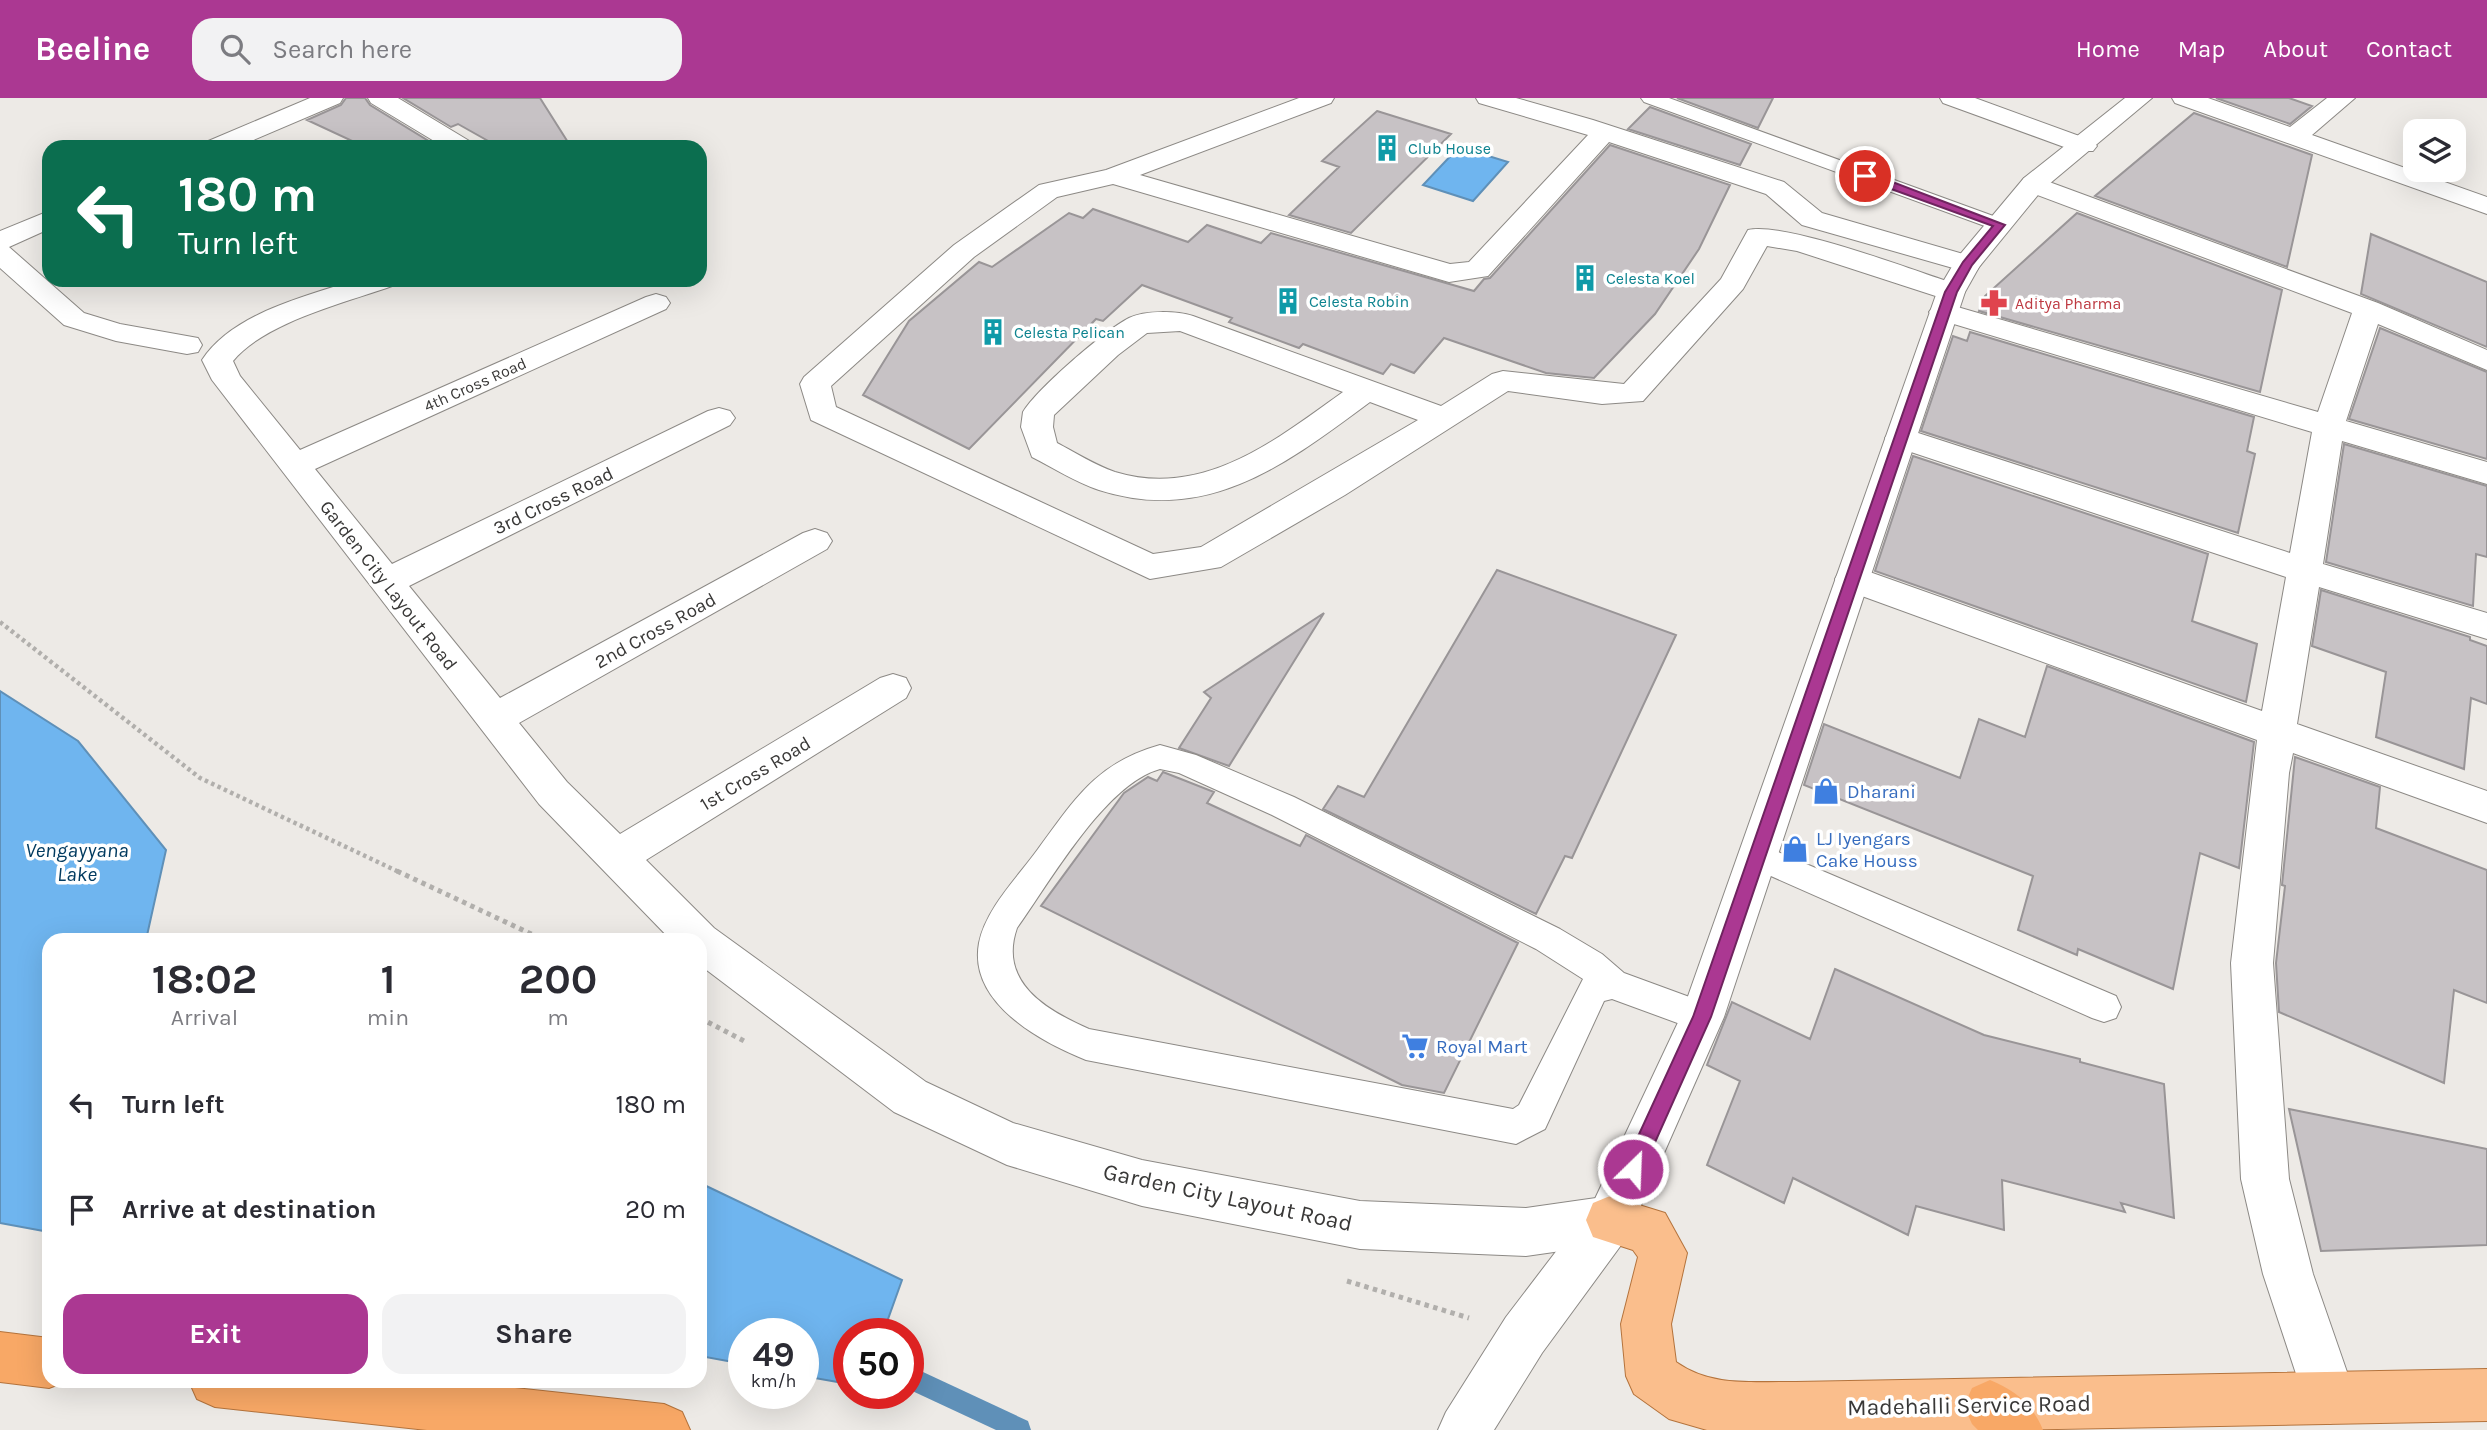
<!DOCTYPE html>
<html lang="en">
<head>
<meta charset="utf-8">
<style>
  :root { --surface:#fff; --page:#f2f2f3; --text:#2b2b33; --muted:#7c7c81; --accent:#ab3892 }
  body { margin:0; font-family:Karla,sans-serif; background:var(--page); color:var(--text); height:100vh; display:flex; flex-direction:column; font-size:26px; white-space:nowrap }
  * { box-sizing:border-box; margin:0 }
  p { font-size:23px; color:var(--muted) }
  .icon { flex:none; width:38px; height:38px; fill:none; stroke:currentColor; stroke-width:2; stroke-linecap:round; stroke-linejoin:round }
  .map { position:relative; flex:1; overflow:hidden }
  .side { position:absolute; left:42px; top:835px; width:665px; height:455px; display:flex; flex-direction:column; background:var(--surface); border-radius:21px; box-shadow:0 7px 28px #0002 }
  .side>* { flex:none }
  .banner { position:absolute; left:42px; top:42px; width:665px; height:147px; border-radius:21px; box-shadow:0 7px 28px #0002; background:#0b6e4f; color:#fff; overflow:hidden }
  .fabs { position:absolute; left:2403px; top:21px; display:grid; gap:14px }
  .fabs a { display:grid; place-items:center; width:63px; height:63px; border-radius:14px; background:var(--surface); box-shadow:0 7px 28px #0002; font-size:35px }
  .speed { position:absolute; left:728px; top:1220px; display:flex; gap:14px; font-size:35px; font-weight:700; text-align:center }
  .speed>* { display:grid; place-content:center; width:91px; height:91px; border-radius:50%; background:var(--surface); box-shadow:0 7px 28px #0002; line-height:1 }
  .speed small { font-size:18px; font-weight:400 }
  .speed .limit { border:10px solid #d22; background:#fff; color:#111 }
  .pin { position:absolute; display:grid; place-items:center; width:60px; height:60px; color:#fff; margin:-30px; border:4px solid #fff; border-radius:50%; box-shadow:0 2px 7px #0007 }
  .me { position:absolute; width:77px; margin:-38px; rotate:24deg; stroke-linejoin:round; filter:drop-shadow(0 0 5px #0008) }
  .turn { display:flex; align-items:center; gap:24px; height:147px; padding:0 21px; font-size:32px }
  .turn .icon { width:91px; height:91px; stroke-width:2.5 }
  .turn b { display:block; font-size:49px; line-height:60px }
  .eta { display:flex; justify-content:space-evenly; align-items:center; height:119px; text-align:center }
  .eta b { font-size:42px; font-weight:700; line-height:49px }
  .action { display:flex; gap:14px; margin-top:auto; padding:14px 21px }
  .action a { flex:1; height:80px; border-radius:21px; background:var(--accent); color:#fff; font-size:28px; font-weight:700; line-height:80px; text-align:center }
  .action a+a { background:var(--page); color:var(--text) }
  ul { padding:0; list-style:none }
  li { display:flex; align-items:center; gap:21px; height:105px; padding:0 21px }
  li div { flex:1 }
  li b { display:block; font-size:26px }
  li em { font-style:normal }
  header { display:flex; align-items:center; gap:42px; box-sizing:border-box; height:98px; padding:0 35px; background:var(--accent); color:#fff }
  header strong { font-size:33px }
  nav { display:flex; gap:38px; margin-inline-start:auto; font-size:24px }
  .search { width:490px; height:63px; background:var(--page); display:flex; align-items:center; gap:18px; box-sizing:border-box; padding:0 24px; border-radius:21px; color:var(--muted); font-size:26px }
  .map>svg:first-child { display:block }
  .water { fill:#6fb5ef; stroke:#5f90b8; stroke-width:2 }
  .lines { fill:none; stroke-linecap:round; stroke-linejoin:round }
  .stream { fill:#5f90b8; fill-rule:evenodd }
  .building { fill:#c7c2c5; stroke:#999597; stroke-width:2 }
  .service-casing { stroke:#8c8985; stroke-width:2 }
  .minor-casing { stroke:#8c8985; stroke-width:2 }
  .secondary-casing { stroke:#8c8985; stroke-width:2 }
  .primary-casing { stroke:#b4733c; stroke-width:2 }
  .trunk-casing { stroke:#b4733c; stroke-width:2 }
  .path-far1 { stroke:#b1afac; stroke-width:4.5; stroke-dasharray:3.5 3.5; stroke-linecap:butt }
  .path { stroke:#b1afac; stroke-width:5; stroke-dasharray:4.5 4.5; stroke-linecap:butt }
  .service { fill:#fff; fill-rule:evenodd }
  .minor { fill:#fff; fill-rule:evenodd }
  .secondary { fill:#fff; fill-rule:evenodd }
  .primary { fill:#fabe8c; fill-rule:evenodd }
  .trunk { fill:#f8a866; fill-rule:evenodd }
  .route { fill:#ab3892; stroke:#6f245f; stroke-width:2 }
  .labels { text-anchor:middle; stroke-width:7; stroke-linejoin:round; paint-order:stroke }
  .far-culture-label { font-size:16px; fill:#0d838f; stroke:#fff; text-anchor:start }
  .far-health-label { font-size:16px; fill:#be3a42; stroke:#fff; text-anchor:start }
  .far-street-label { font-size:16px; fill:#393837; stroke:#fff }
  .street-label { font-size:19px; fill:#393837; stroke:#fff }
  .shop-label { font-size:19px; fill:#366cbe; stroke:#fff; text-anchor:start }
  .water-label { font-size:21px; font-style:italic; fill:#023b60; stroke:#fff }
  .near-street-label { font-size:23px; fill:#393837; stroke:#fff }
</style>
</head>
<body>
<header>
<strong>Beeline</strong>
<div class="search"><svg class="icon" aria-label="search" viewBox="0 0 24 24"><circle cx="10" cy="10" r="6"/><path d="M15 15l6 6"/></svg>Search here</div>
<nav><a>Home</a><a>Map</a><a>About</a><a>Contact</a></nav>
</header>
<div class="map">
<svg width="2487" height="1332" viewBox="0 0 2487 1332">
  <rect width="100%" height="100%" fill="#edeae6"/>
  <path class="water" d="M1459,49L1508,64L1473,103L1423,87Z
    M0,593L78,643L166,752L146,842H49V1134L0,1125Z
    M700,1085L902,1182L883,1235L849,1236V1286L803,1278V1236H744V1266L700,1258Z"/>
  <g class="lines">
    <path class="stream" d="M908,1267L1028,1323L1031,1332H996L908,1291Z"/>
  </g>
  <path class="building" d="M346,0H365L370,7L427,42L414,49H365L307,22L341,7Z
    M403,0H540L571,49H499L458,26L451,29Z
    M1677,0H1773L1758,30Z
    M2216,0H2289L2312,8L2290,26Z
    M1650,9L1751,46L1740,67L1628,31Z
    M1377,13L1451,36L1351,135L1289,117L1339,69L1322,63Z
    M2194,15L2312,57L2287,169L2095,98Z
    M1610,47L1730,87L1699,151L1655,216L1594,280L1546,275L1444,240L1414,275L1391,266L1383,276L1303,246L1299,250L1229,224L1232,220L1142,187L1103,223L1096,221L969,351L863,297L909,223L979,164L992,169L1069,115L1083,120L1093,111L1188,144L1207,127L1261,145L1271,135L1474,193L1484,181L1490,180Z
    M2077,115L2282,192L2260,294L1979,213L1985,198Z
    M2371,136L2487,184V249L2361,196Z
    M2380,230L2487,274V361L2349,321Z
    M1970,234L2254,319L2247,353L2255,356L2238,435L1921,333L1953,238L1967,243Z
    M2344,346L2487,388V459L2476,456L2473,508L2326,464Z
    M1913,358L2208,456L2192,523L2257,546L2246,604L1875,473Z
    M1497,472L1676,537L1572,760L1565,758L1536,816L1323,711L1338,688L1364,699Z
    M2321,492L2470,539V542L2487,548V606L2471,600L2464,671L2376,639L2386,574L2312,548Z
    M1324,515L1229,668L1179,650L1211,600L1204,594Z
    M2047,568L2254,644L2239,770L2200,755L2173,891L2078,851L2077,857L2018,832L2033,778L1804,687L1824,626L1960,680L1979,621L2025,639Z
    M2295,659L2380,689L2376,730L2487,772V905L2454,892L2444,985L2279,914L2276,865L2285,788L2282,787Z
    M1163,674L1214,694L1207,705L1300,748L1306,737L1518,845L1444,995L1402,987L1041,808L1124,695L1148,679L1157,683Z
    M1835,871L1984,937L2080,961V964L2164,986L2174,1120L2121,1105L2125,1114L2002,1082L2004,1132L1916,1108L1908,1137L1793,1080L1784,1105L1707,1067L1740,983L1707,967L1732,904L1810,941Z
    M2289,1011L2487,1051V1147L2321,1153Z"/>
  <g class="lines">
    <defs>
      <path id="service" d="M1641,0H1669L2007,123L2011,127L2007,131H1993L1644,4Z
        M1160,647L1196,657L1294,699L1560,831L1602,856L1624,875L1714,908L1719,919L1714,930L1702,934L1612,901L1604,903L1545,1031L1516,1046L1086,962C1041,944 968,905 979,845C986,810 1018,779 1038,751C1075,701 1096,665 1160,647ZM1160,671L1179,675L1272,717L1536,851L1583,881L1519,1007L1513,1011L1089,931C1046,912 998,884 1017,830C1050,784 1105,686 1160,671Z
        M1757,745L2116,898L2121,909L2116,920L2104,924L2092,920L1746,767L1741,758L1746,749Z"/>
      <path id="minor" d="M310,0H343L340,5L237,49H202L206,44Z
        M368,0H398L471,44L475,49H444L371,5Z
        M1299,0H1334L1331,5L1140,77L1450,166L1469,164L1588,37L1479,5L1476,0H1516L1593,22L1784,84L1822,115L1977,160L1981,166L1977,172L1967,174L1802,127L1766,96L1609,44L1488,178L1449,184L1113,86L1057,99L974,159L831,288L836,309L1153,456L1201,449L1418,322L1370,304C1286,366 1208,427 1099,392C1075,384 1054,370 1032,359L1021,329L1023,314C1038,290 1104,233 1129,220C1145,212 1177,213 1193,218L1441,308L1492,276L1503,273L1624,286L1721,181L1748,132C1785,123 1918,174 1961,188L1965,194L1961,200L1951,203L1797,153L1767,148L1743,191L1643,303L1602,306L1508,293L1345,397L1221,469L1150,481L811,322L800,286L804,279L954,147L1039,87L1106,72ZM1180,233L1343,294C1276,342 1203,401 1115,374C1095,367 1076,355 1057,345L1053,329L1054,317L1118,257L1147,235Z
        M1940,0H1975L2093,43L2097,48L2093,53H2075L1943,5Z
        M2172,0H2208L2290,29L2327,0H2355L2312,37L2487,99V116L2175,5Z
        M2033,78L2378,205L2487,252V272L2378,226L2346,323L2487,364V386L2342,343L2323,466L2487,515V541L2319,489L2297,626L2487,693V725L2293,655L2289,675L2273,865L2289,1081L2313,1176L2356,1300L2348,1318L2330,1326L2312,1318L2304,1300L2263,1176L2241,1081L2231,865L2257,642L1840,490L1835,481L1840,472L1852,469L1864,472L2262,613L2286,479L1890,347L1885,340L1890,333L1901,330L1912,333L2290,455L2312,334L1934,220L1929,214L1934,208L1944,205L1954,208L2318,314L2352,215L2024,92L2020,86L2024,80Z
        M49,113V131L9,149L84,215L120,226L198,240L202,247L198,254L187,256L116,243L64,227L0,170V133Z
        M355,182H396L392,188C345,205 265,224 233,263L240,278L300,352L646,199L656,196L666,199L670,205L666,211L315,371L392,466L708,313L719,310L730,313L735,320L730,327L409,488L500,600L803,435L815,431L827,435L832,443L827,451L519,625L567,684L620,736L880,580L893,576L906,580L911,590L906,600L646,762L714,830L926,984L1013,1025L1142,1062L1360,1103L1526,1110L1610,1098L1627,1105L1634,1122L1627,1139L1610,1146L1526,1158L1360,1151L1142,1108L1007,1067L894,1014L700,867V842H671L539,706L212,282L202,262C233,215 304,199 355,182Z"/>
      <path id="secondary" d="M2125,0H2152L2042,92L1979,169L1965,194L1724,919L1627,1139L1542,1255L1494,1332H1438L1446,1314L1506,1219L1593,1105L1681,918L1937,194L1957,160L2024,80Z"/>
      <path id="primary" d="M1610,1098L1665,1115L1687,1155L1671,1226L1676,1264C1713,1290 1752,1283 1796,1284L2487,1271V1323L2002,1332H1707L1669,1321L1634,1296L1626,1278L1621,1226L1638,1159L1633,1152L1593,1139L1586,1122L1593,1105Z"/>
      <path id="trunk" d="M0,1234L49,1240V1283H67L49,1290L0,1284Z
        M1990,1282C2015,1292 2033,1307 2043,1332H1978L1972,1326L1964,1308L1972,1290Z
        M189,1283H450L664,1306L682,1314L690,1332H427L215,1309L197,1301Z"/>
    </defs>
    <use href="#service" class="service-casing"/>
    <use href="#minor" class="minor-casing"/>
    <use href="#secondary" class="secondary-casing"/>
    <use href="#primary" class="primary-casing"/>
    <use href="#trunk" class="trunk-casing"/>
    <path class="path-far1" d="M0,524L200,680L401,775"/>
    <path class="path" d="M397,773L544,842
      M700,920L746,944
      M1347,1183L1469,1220"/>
    <use href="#service" class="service"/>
    <use href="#minor" class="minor"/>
    <use href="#secondary" class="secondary"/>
    <use href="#primary" class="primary"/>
    <use href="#trunk" class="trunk"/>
  </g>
  <path class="route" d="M1861,75H1869L2005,127L1972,167L1957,194L1711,919L1640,1078L1633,1080L1626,1078L1623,1071L1693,919L1945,194L1963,164L1993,128L1861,80Z"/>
  <defs>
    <symbol id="building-bare" viewBox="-9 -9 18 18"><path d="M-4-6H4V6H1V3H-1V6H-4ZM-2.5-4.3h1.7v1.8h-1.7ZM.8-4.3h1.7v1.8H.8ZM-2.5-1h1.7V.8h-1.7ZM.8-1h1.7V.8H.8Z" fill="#0f9aa8" stroke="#fff" stroke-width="2.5" paint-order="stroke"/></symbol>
    <symbol id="pharmacy-bare" viewBox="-9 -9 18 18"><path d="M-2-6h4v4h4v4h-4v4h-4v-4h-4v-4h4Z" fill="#e0444e" stroke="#fff" stroke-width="2.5" paint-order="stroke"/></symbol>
    <symbol id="shop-bare" viewBox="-9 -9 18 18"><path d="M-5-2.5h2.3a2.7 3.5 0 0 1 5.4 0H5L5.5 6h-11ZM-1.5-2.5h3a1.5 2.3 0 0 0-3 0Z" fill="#3f7fe0" stroke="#fff" stroke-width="2.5" paint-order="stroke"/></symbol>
    <symbol id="supermarket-bare" viewBox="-9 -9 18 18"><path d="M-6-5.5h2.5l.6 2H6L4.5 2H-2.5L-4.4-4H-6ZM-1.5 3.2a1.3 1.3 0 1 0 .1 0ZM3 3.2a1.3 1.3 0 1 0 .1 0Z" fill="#3f7fe0" stroke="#fff" stroke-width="2.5" paint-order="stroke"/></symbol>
  </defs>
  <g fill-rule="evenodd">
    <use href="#building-bare" x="1368" y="31" width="38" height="38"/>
    <use href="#building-bare" x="1566" y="161" width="38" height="38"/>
    <use href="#building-bare" x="1269" y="184" width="38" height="38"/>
    <use href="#pharmacy-bare" x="1975" y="186" width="38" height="38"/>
    <use href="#building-bare" x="974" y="215" width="38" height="38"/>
    <use href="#shop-bare" x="1807" y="674" width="38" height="38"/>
    <use href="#shop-bare" x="1776" y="732" width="38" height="38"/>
    <use href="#supermarket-bare" x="1396" y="929" width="38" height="38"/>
  </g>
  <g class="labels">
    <g class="far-culture-label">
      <text x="1408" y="56">Club House</text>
      <text x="1606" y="186">Celesta Koel</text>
      <text x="1309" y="209">Celesta Robin</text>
      <text x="1014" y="240">Celesta Pelican</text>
    </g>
    <g class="far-health-label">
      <text x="2015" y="211">Aditya Pharma</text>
    </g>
    <g class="far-street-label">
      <text transform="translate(475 286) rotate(-24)" y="6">4th Cross Road</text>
    </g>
    <g class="street-label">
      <text transform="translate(553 402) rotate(-26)" y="7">3rd Cross Road</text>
      <text transform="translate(389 487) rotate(52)" y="7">Garden City Layout Road</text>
      <text transform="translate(655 532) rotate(-29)" y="7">2nd Cross Road</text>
      <text transform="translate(755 675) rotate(-31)" y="7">1st Cross Road</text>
    </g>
    <g class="shop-label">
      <text x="1847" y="700">Dharani</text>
      <text x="1816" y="747">LJ Iyengars<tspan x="1816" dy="22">Cake Houss</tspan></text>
      <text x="1436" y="955">Royal Mart</text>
    </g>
    <g class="water-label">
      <text x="77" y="759">Vengayyana<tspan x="77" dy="24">Lake</tspan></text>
    </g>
    <g class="near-street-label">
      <text transform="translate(1228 1099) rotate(12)" y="8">Garden City Layout Road</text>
      <text transform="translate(1969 1307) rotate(-1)" y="8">Madehalli Service Road</text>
    </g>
  </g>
</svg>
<div class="fabs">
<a><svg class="icon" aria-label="layers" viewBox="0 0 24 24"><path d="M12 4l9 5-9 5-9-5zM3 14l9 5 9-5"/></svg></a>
</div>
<div class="speed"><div>49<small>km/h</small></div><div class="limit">50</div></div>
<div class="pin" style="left:1865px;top:78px;background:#d93025"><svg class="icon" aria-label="arrive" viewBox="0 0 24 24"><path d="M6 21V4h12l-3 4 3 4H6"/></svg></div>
<svg class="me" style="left:1633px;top:1071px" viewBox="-20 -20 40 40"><circle r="17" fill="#ab3892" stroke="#fff" stroke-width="3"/><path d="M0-11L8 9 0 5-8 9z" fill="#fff"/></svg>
<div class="banner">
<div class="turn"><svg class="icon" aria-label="left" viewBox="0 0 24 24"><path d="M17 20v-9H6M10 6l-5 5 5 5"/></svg><div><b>180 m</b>Turn left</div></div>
</div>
<section class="side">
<div class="eta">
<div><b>18:02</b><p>Arrival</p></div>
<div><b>1</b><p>min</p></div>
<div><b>200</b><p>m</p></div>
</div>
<ul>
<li><svg class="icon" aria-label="left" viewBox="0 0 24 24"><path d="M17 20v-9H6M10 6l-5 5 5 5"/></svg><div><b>Turn left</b></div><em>180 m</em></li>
<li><svg class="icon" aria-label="arrive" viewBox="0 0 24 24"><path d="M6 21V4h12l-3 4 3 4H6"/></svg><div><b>Arrive at destination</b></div><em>20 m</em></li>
</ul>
<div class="action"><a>Exit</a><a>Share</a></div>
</section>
</div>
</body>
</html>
